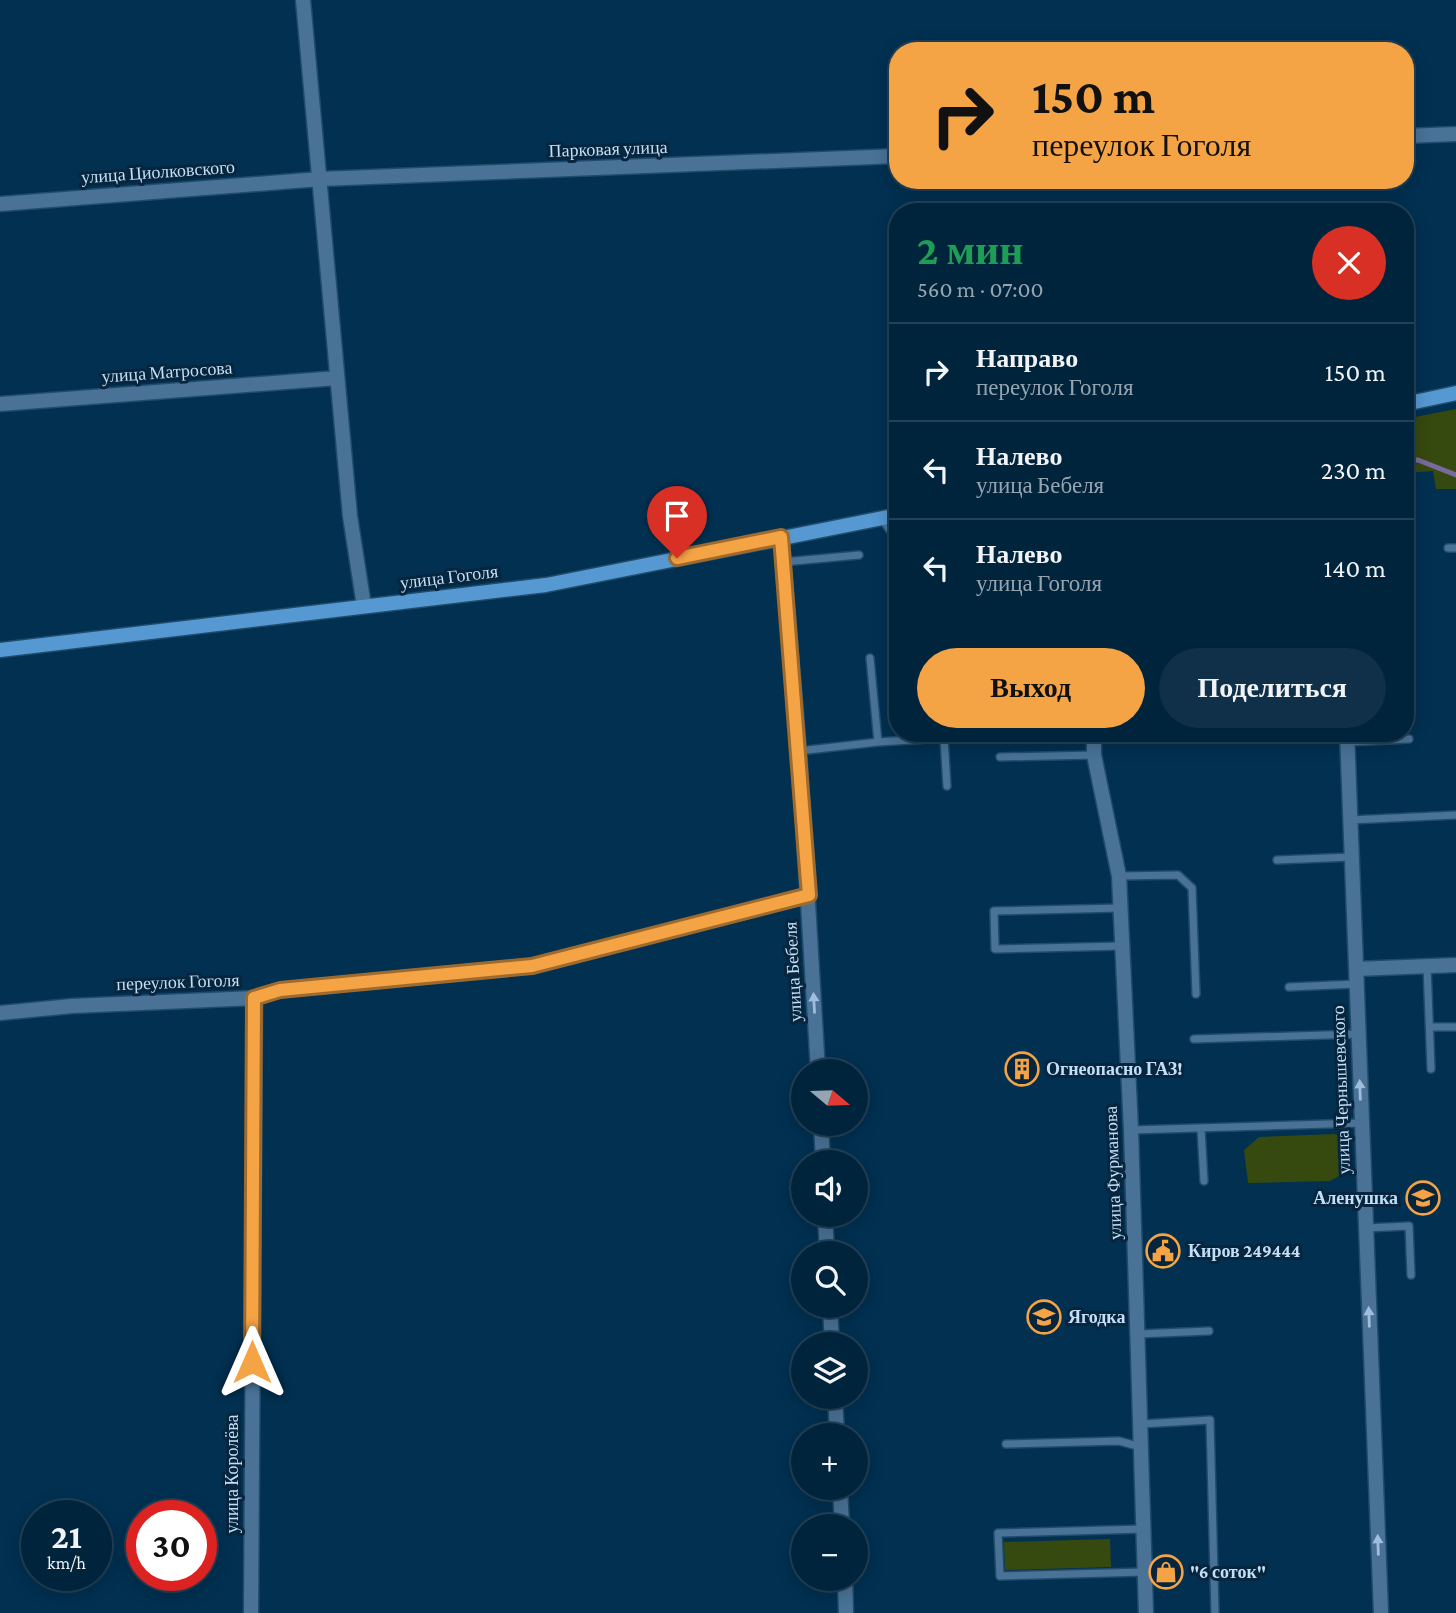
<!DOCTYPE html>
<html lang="ru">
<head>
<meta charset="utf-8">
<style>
  :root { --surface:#01243d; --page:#0f3048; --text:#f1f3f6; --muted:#96a4b0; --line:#234157; --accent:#f4a345 }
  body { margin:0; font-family:"Crimson Pro",serif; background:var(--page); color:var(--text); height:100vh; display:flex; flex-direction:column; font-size:26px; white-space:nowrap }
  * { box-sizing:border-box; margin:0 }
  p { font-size:23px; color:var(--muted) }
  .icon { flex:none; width:38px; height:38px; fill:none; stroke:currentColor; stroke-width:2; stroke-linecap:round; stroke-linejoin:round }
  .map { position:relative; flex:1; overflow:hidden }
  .panel { position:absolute; left:889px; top:203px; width:525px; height:539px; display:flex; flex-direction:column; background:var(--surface); border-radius:28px; box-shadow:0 4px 18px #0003,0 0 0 2px var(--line) }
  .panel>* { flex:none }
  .top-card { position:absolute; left:889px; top:42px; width:525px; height:147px; border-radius:28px; box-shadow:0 4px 18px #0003,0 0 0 2px var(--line); background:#f4a345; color:#111; overflow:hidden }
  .needle { width:46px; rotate:109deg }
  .buttons { position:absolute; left:791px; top:1059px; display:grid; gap:14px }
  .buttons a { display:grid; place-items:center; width:77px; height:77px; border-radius:50%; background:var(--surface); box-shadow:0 4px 18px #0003,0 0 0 2px var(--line); font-size:35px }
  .speed { position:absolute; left:21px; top:1500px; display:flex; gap:14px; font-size:35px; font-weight:700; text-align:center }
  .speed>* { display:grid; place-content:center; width:91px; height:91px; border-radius:50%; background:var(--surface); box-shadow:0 4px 18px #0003,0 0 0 2px var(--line); line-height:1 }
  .speed small { font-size:18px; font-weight:400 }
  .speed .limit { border:10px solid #d22; background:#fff; color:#111 }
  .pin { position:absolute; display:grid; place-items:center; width:60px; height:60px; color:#fff; margin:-72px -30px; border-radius:50% 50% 50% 0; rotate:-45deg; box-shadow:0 0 7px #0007 }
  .pin .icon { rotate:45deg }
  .me { position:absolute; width:77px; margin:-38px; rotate:0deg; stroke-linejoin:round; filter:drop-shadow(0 0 5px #0008) }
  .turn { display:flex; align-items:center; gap:24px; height:147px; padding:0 28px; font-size:32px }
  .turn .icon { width:91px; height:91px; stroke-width:2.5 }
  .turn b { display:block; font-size:49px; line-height:60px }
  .round { display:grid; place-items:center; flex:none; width:74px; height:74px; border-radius:37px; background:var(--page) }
  .head { display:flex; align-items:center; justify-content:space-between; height:119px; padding:0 28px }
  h1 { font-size:42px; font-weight:700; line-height:52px; color:#1e9e55 }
  .button { display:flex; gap:14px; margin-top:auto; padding:14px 28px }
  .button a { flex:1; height:80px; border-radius:42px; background:var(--accent); color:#111; font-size:28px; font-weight:700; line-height:80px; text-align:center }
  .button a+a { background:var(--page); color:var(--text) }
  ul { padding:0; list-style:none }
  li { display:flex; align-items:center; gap:21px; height:98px; padding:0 28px; border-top:2px solid var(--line) }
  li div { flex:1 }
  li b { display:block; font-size:26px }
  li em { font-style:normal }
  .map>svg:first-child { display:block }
  .green { fill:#36490f }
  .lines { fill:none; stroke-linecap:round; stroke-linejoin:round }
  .stream { stroke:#776a9c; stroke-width:5 }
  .service-casing { stroke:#204c6c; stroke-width:10 }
  .minor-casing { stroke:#204c6c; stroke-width:17 }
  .tertiary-casing { stroke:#204c6c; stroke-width:17 }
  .secondary-casing { stroke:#204c6c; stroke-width:17 }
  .service { stroke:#497296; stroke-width:7 }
  .minor { stroke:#497296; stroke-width:14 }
  .tertiary { stroke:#497296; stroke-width:14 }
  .secondary { stroke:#5598d2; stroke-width:14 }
  .oneway { fill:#9ebedb }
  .route-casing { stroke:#9f6a2d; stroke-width:18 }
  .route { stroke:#f4a345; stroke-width:12 }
  .labels { text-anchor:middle; stroke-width:6; stroke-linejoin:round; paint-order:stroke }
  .street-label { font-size:18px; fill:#c2def9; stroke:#07263d }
  .poi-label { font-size:18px; font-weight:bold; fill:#c2def9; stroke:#07263d; text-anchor:start }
</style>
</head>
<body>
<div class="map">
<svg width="1456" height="1613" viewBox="0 0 1456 1613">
  <rect width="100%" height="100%" fill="#013051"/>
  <path class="green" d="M1456,409V489H1436L1433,471L1405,473V419Z
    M1335,1134L1343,1138L1346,1172L1330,1181L1248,1183L1244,1150L1259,1137Z
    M1110,1539L1111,1567L1005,1570L1004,1542Z"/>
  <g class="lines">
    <path class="stream" d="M1405,460H1418L1456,475"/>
    <defs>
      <path id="service" d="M882,519L898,542
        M1448,548H1456
        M783,562L859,555
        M870,658L878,742
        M1282,737L1347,735
        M1347,742L1409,739
        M799,751L878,742L944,738L947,786
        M1000,757L1094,755
        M1350,820L1456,815
        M1277,860L1351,857
        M1119,876L1178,875L1192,888L1196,994
        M1120,908L994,911L995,949L1122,946
        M1427,966L1431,1069
        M1289,987L1356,984
        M1430,1027H1456
        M1194,1039L1358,1034
        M1201,1129L1204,1181
        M1131,1130L1362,1123
        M1366,1228L1409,1226L1411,1275
        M1138,1334L1209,1331
        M1141,1424L1210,1420L1215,1613
        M1006,1444L1119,1441L1141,1447
        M1144,1529L998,1533L1000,1576L1144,1572"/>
      <path id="minor" d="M303,0L350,516L364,606
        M1405,136L1456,134
        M0,204L320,179L898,156
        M0,404L337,378
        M1094,733V755L1119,876L1131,1130L1146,1613
        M1347,733L1381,1613
        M1356,969L1456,965
        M0,1013L72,1006L255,998L280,990L532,966L809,895
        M251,1613L255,998"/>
      <path id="tertiary" d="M781,537L799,751L818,1071
        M821,1124L823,1162
        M825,1214L827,1253
        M830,1306L832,1344
        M835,1396L837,1435
        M840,1488L842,1526
        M845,1578L846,1613"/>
      <path id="secondary" d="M1405,404L1456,393
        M0,650L546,585L898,515"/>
    </defs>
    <use href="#service" class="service-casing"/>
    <use href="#minor" class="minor-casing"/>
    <use href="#tertiary" class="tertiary-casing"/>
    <use href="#secondary" class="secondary-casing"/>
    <use href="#service" class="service"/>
    <use href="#minor" class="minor"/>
    <use href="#tertiary" class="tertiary"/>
    <use href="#secondary" class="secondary"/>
  </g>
  <defs><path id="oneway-solid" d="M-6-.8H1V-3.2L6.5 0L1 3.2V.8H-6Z" transform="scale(1.75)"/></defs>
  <g class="oneway">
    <use href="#oneway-solid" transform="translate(814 1003) rotate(-93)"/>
    <use href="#oneway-solid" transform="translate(1360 1090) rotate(-92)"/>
    <use href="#oneway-solid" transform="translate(1369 1317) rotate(-92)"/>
    <use href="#oneway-solid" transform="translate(1378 1545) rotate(-92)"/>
  </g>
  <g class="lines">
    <defs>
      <path id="route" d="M252,1362L254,998L280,990L532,966L809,895L781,537L677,558"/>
    </defs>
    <use href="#route" class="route-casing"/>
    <use href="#route" class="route"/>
  </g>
  <defs>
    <symbol id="building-ring" viewBox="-11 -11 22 22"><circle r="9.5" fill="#07263d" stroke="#f4a345" stroke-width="1.5"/><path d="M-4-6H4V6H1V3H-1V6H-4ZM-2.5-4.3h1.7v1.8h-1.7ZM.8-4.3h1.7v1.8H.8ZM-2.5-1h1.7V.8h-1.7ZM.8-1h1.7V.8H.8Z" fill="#f4a345"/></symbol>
    <symbol id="school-ring" viewBox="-11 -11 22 22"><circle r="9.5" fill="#07263d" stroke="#f4a345" stroke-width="1.5"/><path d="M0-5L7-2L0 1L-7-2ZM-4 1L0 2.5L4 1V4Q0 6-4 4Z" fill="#f4a345"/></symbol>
    <symbol id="civic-ring" viewBox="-11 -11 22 22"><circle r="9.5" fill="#07263d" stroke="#f4a345" stroke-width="1.5"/><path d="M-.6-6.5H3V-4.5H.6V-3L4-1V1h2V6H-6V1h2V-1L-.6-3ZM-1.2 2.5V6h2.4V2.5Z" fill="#f4a345"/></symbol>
    <symbol id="shop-ring" viewBox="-11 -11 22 22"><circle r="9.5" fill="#07263d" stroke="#f4a345" stroke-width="1.5"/><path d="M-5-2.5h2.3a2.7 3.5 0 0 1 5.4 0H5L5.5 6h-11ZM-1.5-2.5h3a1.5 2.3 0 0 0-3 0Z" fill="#f4a345"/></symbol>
  </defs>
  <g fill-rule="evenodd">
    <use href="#building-ring" x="1003" y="1050" width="38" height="38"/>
    <use href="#school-ring" x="1404" y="1179" width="38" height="38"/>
    <use href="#civic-ring" x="1144" y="1232" width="38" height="38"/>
    <use href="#school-ring" x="1025" y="1298" width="38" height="38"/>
    <use href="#shop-ring" x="1147" y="1553" width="38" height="38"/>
  </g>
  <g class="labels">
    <g class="street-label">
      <text transform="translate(608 149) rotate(-2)" y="6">Парковая улица</text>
      <text transform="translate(158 172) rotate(-4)" y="6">улица Циолковского</text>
      <text transform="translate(167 372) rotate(-4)" y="6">улица Матросова</text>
      <text transform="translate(449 577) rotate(-7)" y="6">улица Гоголя</text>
      <text transform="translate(793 972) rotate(-93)" y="6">улица Бебеля</text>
      <text transform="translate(178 982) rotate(-2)" y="6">переулок Гоголя</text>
      <text transform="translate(1341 1090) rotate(-92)" y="6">улица Чернышевского</text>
      <text transform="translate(1113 1173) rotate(-92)" y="6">улица Фурманова</text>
      <text transform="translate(232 1474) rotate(-90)" y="6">улица Королёва</text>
    </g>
    <g class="poi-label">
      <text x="1046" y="1075">Огнеопасно ГАЗ!</text>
      <text x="1398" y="1204" text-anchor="end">Аленушка</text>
      <text x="1188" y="1257">Киров 249444</text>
      <text x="1068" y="1323">Ягодка</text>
      <text x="1190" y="1578">"6 соток"</text>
    </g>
  </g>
</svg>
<div class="buttons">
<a><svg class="needle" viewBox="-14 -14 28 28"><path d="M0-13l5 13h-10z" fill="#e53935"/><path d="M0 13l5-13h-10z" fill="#96a4b0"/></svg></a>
<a><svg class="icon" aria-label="sound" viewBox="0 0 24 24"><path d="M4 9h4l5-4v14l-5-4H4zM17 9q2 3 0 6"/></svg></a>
<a><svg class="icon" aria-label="search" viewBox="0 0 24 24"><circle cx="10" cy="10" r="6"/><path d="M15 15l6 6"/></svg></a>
<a><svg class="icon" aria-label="layers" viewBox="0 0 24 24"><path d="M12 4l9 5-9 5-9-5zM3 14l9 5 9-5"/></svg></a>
<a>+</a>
<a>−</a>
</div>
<div class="speed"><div>21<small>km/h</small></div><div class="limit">30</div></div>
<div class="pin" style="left:677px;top:558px;background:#d93025"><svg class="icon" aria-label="arrive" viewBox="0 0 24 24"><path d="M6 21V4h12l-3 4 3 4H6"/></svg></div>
<svg class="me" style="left:252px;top:1362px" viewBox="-20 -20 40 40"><path d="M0-17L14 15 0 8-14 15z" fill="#f4a345" stroke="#fff" stroke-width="4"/></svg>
<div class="top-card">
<div class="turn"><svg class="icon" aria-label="right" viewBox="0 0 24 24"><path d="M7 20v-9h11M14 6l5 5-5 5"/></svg><div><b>150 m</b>переулок Гоголя</div></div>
</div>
<section class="panel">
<div class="head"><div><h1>2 мин</h1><p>560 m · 07:00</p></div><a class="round" style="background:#d93025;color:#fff"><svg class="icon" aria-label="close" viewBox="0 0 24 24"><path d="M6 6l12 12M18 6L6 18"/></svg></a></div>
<ul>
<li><svg class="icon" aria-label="right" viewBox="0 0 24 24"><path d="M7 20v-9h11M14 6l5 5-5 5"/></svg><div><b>Направо</b><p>переулок Гоголя</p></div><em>150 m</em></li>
<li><svg class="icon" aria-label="left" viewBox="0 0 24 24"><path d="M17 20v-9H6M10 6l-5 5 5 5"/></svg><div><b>Налево</b><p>улица Бебеля</p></div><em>230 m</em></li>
<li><svg class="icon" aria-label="left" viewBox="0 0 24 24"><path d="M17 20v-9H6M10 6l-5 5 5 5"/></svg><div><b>Налево</b><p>улица Гоголя</p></div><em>140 m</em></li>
</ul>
<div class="button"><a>Выход</a><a>Поделиться</a></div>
</section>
</div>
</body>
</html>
